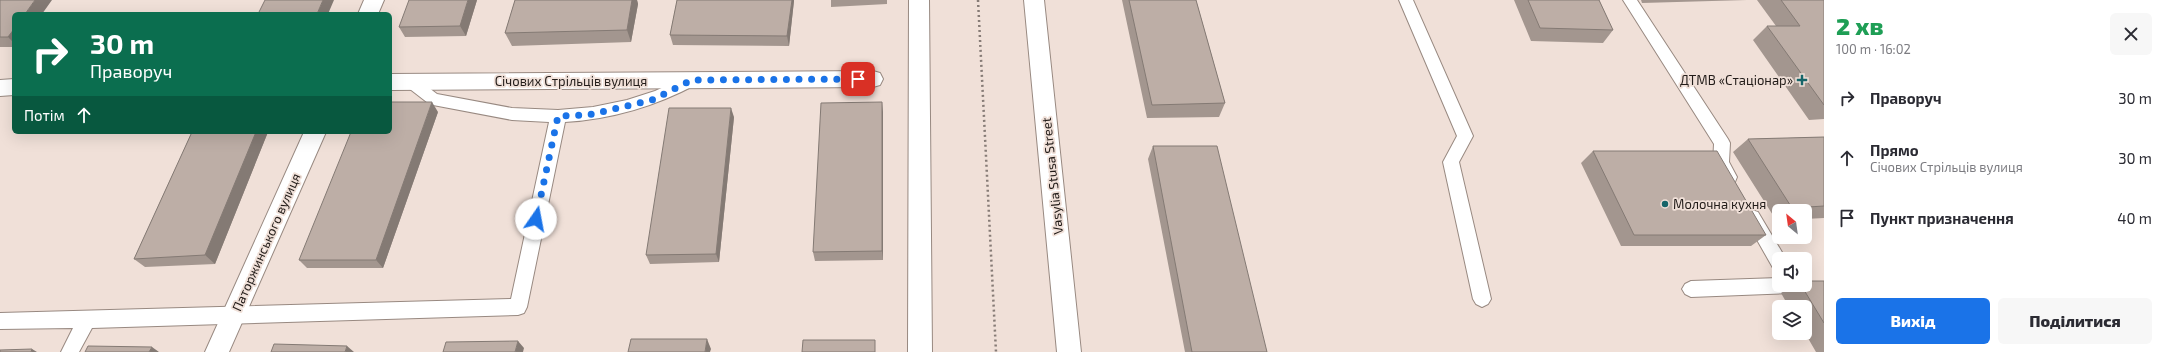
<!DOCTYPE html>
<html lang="uk">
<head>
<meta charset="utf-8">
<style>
  :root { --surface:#fff; --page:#f7f7f7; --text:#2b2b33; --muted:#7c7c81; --accent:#1a73e8 }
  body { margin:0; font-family:"Exo 2",sans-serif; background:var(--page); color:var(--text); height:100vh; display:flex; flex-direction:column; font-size:15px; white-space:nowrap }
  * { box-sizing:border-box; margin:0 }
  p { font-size:13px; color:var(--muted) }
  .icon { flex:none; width:22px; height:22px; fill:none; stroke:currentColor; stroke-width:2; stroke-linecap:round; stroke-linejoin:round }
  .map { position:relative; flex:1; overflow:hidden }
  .drawer { display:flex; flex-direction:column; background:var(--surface); width:340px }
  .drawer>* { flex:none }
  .banner { position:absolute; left:12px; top:12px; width:380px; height:122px; border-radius:6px; box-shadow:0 4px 16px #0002; background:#0b6e4f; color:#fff; overflow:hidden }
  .needle { width:26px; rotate:331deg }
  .fabs { position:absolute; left:1772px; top:204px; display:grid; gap:8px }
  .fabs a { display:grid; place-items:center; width:40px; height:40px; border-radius:6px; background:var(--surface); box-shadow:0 4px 16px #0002; font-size:20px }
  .pin { position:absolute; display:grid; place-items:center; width:34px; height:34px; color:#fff; margin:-17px; border-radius:8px; box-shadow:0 2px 6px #0006 }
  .me { position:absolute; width:44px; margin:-22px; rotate:12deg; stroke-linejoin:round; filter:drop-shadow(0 0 3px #0008) }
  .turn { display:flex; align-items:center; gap:14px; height:84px; padding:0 12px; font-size:18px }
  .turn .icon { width:52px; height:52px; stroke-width:2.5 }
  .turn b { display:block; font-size:28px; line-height:34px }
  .then { display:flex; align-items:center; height:38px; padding:0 12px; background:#0003; gap:8px; font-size:15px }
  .round { display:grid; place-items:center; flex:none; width:42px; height:42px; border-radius:6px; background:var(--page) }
  .headline { display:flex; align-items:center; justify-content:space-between; height:68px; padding:0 12px }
  h1 { font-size:24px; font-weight:800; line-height:30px; color:#1e9e55 }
  .primary-button { display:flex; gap:8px; margin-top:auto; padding:8px 12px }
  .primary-button a { flex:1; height:46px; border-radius:6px; background:var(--accent); color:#fff; font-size:16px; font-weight:800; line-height:46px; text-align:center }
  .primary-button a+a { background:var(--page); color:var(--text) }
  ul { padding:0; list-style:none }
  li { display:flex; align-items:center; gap:12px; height:60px; padding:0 12px }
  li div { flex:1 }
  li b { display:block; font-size:15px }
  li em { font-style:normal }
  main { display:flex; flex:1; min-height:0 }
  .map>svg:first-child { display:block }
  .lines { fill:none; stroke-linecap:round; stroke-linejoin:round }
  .service-casing { stroke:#988981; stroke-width:2 }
  .minor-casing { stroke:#988981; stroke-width:2 }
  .tertiary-casing { stroke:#988981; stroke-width:2 }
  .path { stroke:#867b76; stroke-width:2.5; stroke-dasharray:2 3; stroke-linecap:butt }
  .service { fill:#fff; fill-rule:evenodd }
  .minor { fill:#fff; fill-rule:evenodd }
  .tertiary { fill:#fff; fill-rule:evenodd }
  .wall { fill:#a3968f }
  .shaded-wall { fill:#847a74 }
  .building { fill:#bdaea6; stroke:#847a74 }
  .route { stroke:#1a73e8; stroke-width:7; stroke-dasharray:0 12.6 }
  .poi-dot { fill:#166569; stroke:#f0e0d8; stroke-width:1.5 }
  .labels { text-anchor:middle; stroke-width:3.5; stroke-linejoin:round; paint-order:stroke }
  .poi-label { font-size:13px; fill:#221c19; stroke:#f0e0d8; text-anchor:end }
  .street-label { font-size:13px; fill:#221c19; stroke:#f0e0d8 }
</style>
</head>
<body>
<main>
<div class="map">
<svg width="1824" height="352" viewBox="0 0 1824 352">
  <rect width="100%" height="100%" fill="#f0e0d8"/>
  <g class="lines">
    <defs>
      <path id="service" d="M1399,0H1413L1473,136L1459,162L1491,299L1488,304L1482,307L1476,304L1473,299L1443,162L1457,136Z
        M1623,0H1637L1728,139L1730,143L1729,162L1737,177L1735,182L1729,184L1723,182L1713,163L1714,144Z
        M692,74L697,76L699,80L697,84C656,106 612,119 565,122L527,307L524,313L518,315L92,328L79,352H61L73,328L0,329V313L511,299L549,122L512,120L433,105L428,103L406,86L404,82L406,78L411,76L416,78L437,94L512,108L558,110L593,107L627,100L655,91Z
        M1752,210L1758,212L1786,259H1779V270L1773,268L1744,217L1746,212Z
        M1779,278V285H1801L1798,290L1792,293L1691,297L1685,294L1682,289L1685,284L1691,281Z"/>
      <path id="minor" d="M364,0H384L378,14H358Z
        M873,71L880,73L883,79L880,85L873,87L390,90V74Z
        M14,79V95L0,96V80Z
        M304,132H326L229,352H205Z"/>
      <path id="tertiary" d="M909,0H929L932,352H908Z
        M1024,0H1044L1081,352H1057Z"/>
    </defs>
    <use href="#service" class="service-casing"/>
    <use href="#minor" class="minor-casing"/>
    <use href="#tertiary" class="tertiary-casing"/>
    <path class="path" d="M978,0L996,352"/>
    <use href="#service" class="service"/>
    <use href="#minor" class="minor"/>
    <use href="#tertiary" class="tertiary"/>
  </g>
  <path class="wall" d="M0,0L14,14V47H0Z
    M477,0L466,36L405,37L399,27Z
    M515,0H637L638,4L631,42L512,46L505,33Z
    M677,0H794L789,46L673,45L670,35Z
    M831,0H887V4L831,7Z
    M1122,0H1196L1225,103L1219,117L1147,118Z
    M1514,0H1599L1613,30L1603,43L1531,41Z
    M1641,0H1747L1642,3Z
    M1757,0H1824V119L1809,120L1753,40L1767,26H1776Z
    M882,102L883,260L815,261L813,252Z
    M438,112L383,268H307L299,260Z
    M734,117L719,262L650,264L646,255Z
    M192,132H268L215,264L145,267L134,259Z
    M1824,137V218L1805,219V211H1779V220H1776L1733,152L1748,139Z
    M1153,146L1267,352H1185L1148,159Z
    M1593,151L1766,235L1751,246H1621L1581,163Z
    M1824,281V352H1816L1805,333V307H1789L1781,293L1793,285H1805Z"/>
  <path class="shaded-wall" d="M35,0H52L42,14H25Z
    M323,0H334L328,14H317Z
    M468,0H477L466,36L460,26Z
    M632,0H637L638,4L631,42L627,30Z
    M792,0H794V1L789,46L787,36Z
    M14,29V43L8,37Z
    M432,102L438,112L383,268L376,260Z
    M882,102L883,112V260L882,251Z
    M731,108L734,117L719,262L716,254Z
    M256,132H268L215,264L205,255Z
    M707,339L711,349L710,352H705Z
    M518,341L524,348L523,352H515Z
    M347,346L354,352H345Z
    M152,347L159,352H149Z
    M32,349L37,352H31Z"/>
  <path class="building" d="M0,0H35L25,14H14V29L8,37H0Z
    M265,0H323L317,14H258Z
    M409,0H468L460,26L399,27Z
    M515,0H632L627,30L505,33Z
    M677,0H792L787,36L670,35Z
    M1129,0H1196L1225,103L1152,105Z
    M1528,0H1599L1613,30L1540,28Z
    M1781,0H1824V105L1767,26H1800Z
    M390,102H432L376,260H299L351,132H390Z
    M882,102V251L813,252L821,103Z
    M669,108H731L716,254L646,255Z
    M192,132H256L205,255L134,259Z
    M1824,137V206L1792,208L1748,139Z
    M1153,146H1217L1267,352H1192Z
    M1593,151H1717L1766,235H1634Z
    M1805,281H1824V323L1801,285H1805Z
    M631,339H707L705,352H628Z
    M803,340H875V352H802Z
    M518,341L515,352H443L446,342Z
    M274,344L347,346L345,352H271Z
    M88,346L152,347L149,352H85Z
    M32,349L31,352H0V350Z"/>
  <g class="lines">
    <path class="route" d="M536,219L558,116L588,115L652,100L692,80L858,79"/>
  </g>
  <g class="poi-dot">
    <path d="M1800 74h4v4h4v4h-4v4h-4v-4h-4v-4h4z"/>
    <circle cx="1665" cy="204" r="4"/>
  </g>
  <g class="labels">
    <g class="poi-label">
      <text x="1793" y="85">ДТМВ «Стаціонар»</text>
      <text x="1673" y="209" text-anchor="start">Молочна кухня</text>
    </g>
    <g class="street-label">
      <text x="571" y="86">Січових Стрільців вулиця</text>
      <text transform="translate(1052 176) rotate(-96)" y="5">Vasylia Stusa Street</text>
      <text transform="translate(266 242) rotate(-66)" y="5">Паторжинського вулиця</text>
    </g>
  </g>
</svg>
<div class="fabs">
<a><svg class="needle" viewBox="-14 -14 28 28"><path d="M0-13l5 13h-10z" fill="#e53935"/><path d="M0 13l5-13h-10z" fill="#7c7c81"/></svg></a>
<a><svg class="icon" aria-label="sound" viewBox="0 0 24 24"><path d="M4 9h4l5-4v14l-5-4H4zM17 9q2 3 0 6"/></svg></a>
<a><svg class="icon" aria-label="layers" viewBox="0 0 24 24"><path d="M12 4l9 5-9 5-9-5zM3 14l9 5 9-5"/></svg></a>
</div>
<div class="pin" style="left:858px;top:79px;background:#d93025"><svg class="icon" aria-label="arrive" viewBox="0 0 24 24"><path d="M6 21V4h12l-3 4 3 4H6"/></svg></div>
<svg class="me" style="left:536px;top:219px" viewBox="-20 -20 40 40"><circle r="19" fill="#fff"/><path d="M0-13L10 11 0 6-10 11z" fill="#1a73e8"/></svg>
<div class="banner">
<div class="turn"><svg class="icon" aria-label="right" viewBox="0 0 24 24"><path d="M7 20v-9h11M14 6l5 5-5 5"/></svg><div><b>30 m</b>Праворуч</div></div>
<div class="then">Потім<svg class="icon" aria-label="ahead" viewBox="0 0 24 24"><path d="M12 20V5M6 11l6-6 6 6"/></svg></div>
</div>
</div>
<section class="drawer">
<div class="headline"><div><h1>2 хв</h1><p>100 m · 16:02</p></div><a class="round"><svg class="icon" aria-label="close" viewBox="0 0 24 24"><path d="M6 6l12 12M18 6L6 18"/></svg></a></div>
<ul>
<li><svg class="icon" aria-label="right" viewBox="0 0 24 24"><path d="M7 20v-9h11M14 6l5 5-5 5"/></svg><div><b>Праворуч</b></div><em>30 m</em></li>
<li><svg class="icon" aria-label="ahead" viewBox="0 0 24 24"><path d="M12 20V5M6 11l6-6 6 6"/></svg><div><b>Прямо</b><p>Січових Стрільців вулиця</p></div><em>30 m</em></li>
<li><svg class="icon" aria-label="arrive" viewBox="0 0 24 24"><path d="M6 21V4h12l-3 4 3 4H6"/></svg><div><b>Пункт призначення</b></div><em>40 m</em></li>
</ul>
<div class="primary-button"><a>Вихід</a><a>Поділитися</a></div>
</section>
</main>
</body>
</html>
